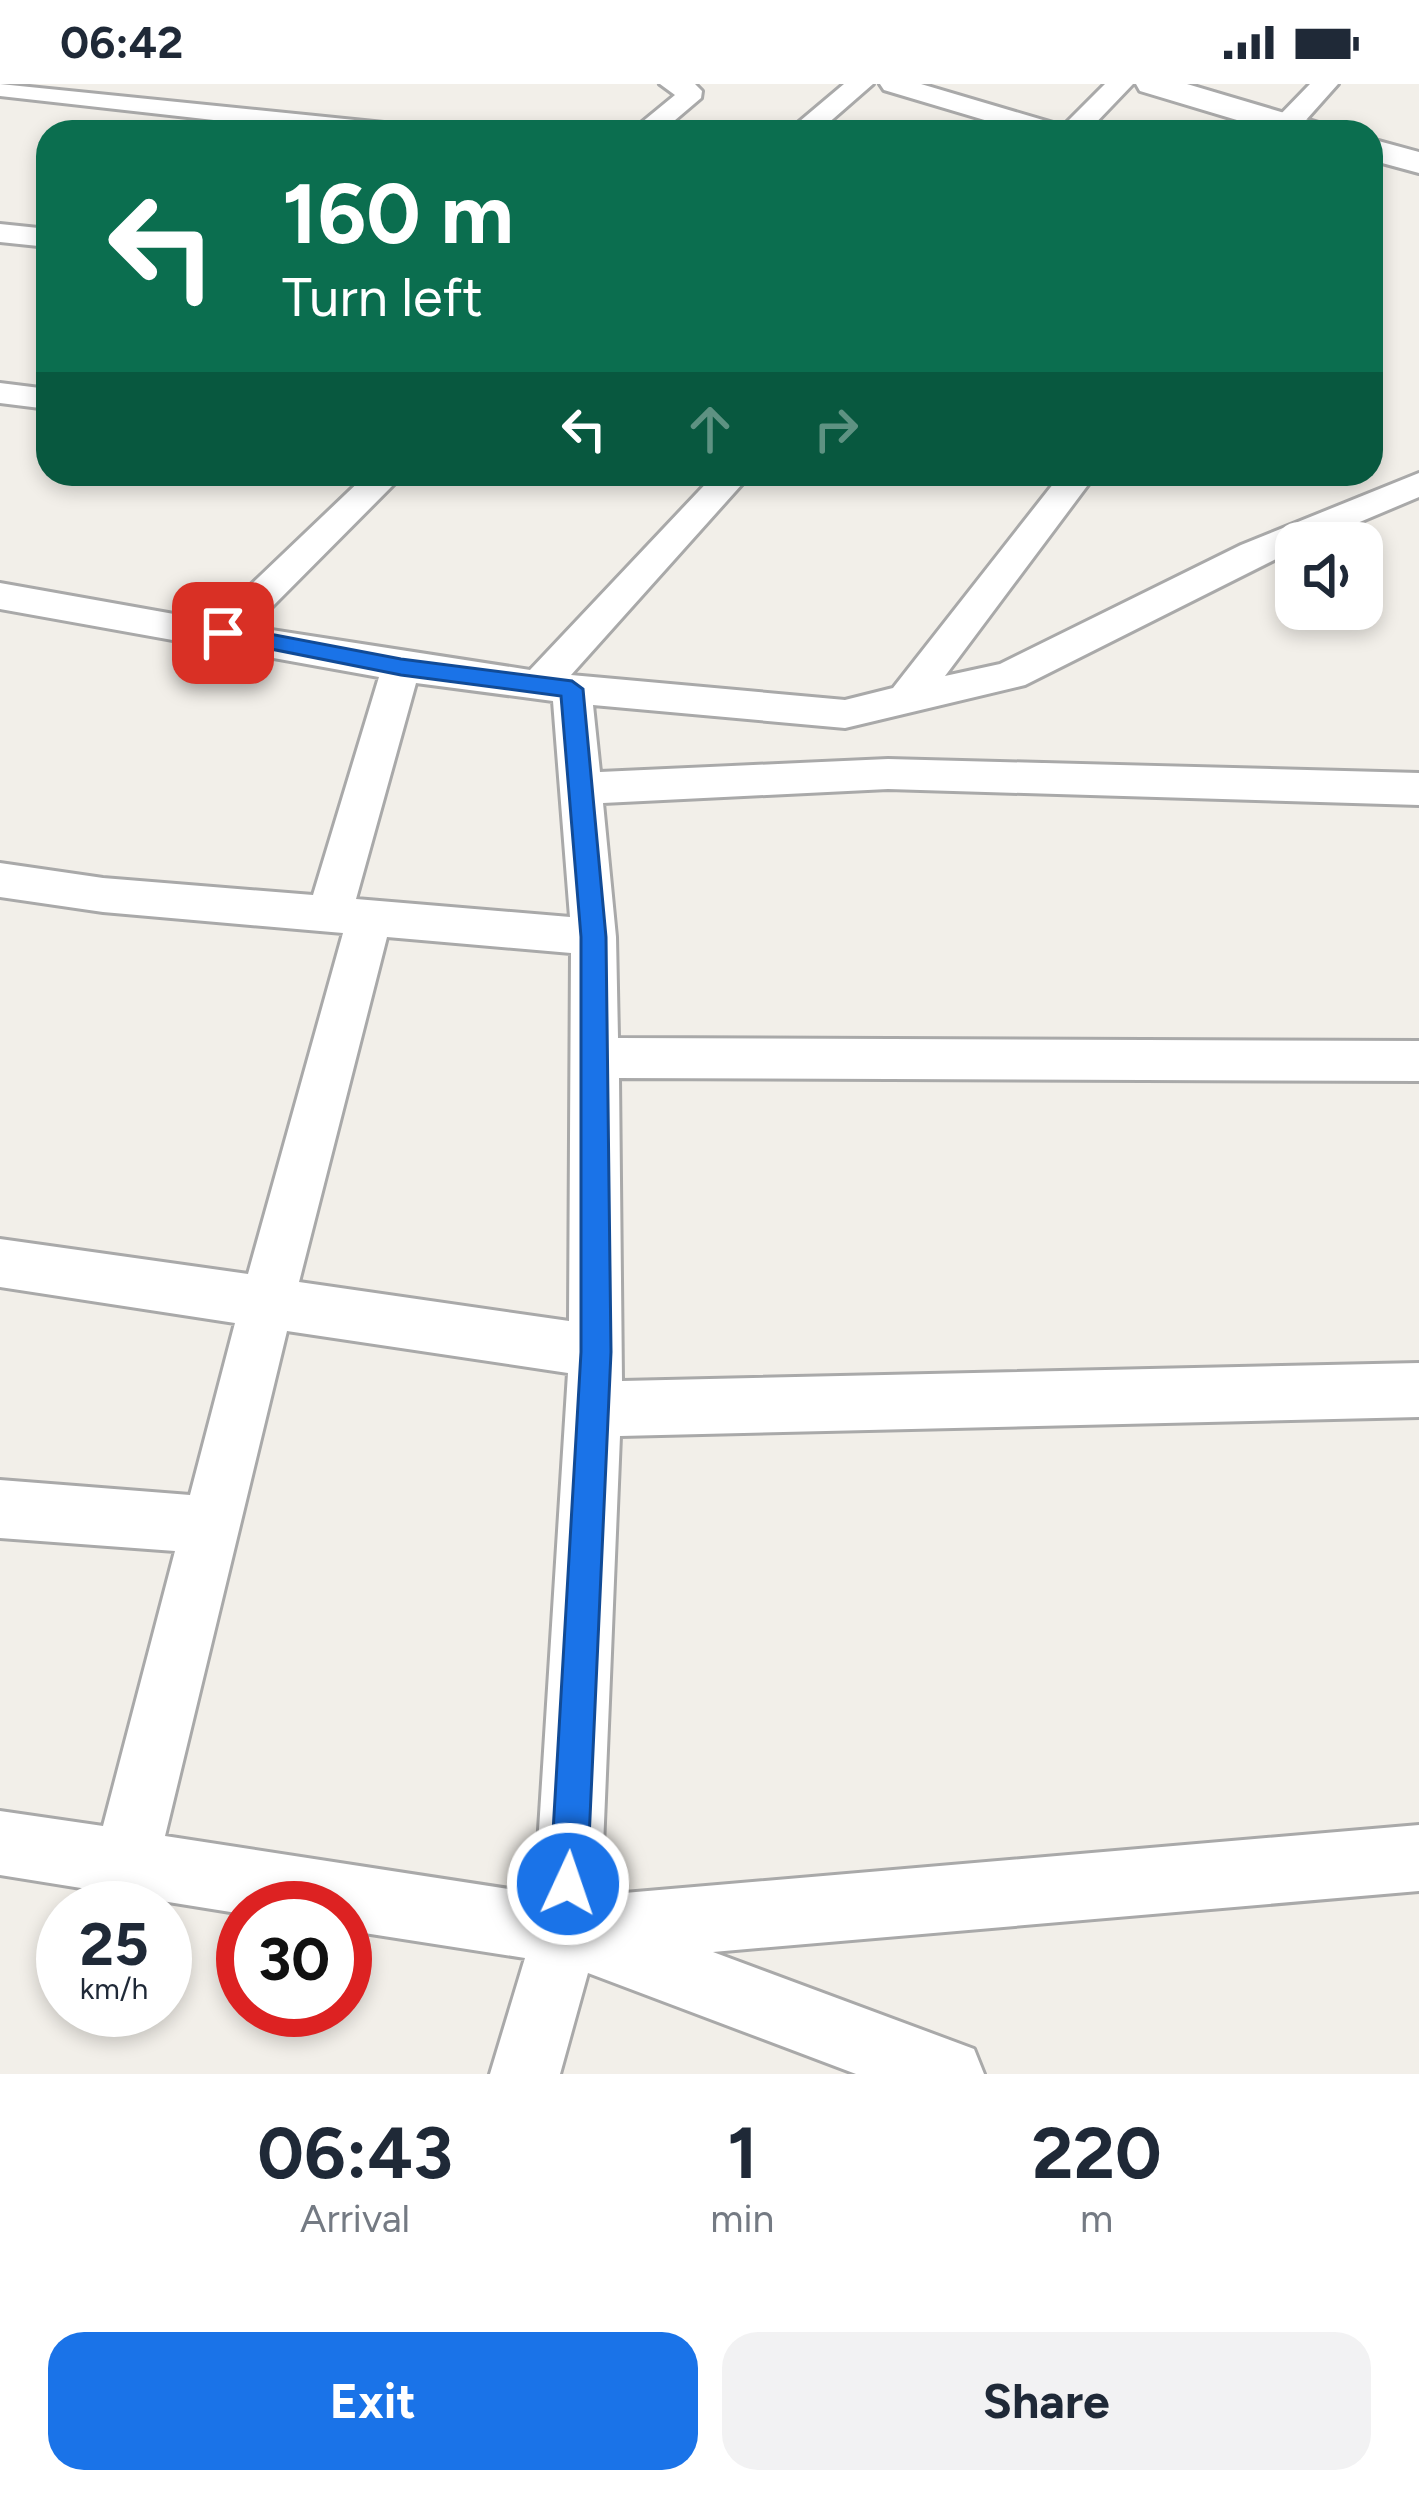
<!DOCTYPE html>
<html lang="en">
<head>
<meta charset="utf-8">
<style>
  :root { --surface:#fff; --page:#f2f2f3; --text:#1f2937; --muted:#747a83; --accent:#1a73e8 }
  body { margin:0; font-family:Figtree,sans-serif; background:var(--page); color:var(--text); height:100vh; display:flex; flex-direction:column; font-size:45px; white-space:nowrap }
  * { box-sizing:border-box; margin:0 }
  p { font-size:39px; color:var(--muted) }
  .icon { flex:none; width:66px; height:66px; fill:none; stroke:currentColor; stroke-width:2; stroke-linecap:round; stroke-linejoin:round }
  .map { position:relative; height:1990px; overflow:hidden }
  .sheet { display:flex; flex-direction:column; background:var(--surface); flex:1 }
  .sheet>* { flex:none }
  .banner { position:absolute; left:36px; top:36px; width:1347px; height:366px; border-radius:36px; box-shadow:0 6px 18px #0003; background:#0b6e4f; color:#fff; overflow:hidden }
  .fabs { position:absolute; left:1275px; top:438px; display:grid; gap:24px }
  .fabs a { display:grid; place-items:center; width:108px; height:108px; border-radius:24px; background:var(--surface); box-shadow:0 6px 18px #0003; font-size:60px }
  .speed { position:absolute; left:36px; top:1797px; display:flex; gap:24px; font-size:60px; font-weight:700; text-align:center }
  .speed>* { display:grid; place-content:center; width:156px; height:156px; border-radius:50%; background:var(--surface); box-shadow:0 6px 18px #0003; line-height:1 }
  .speed small { font-size:30px; font-weight:400 }
  .speed .limit { border:18px solid #d22; background:#fff; color:#111 }
  .pin { position:absolute; display:grid; place-items:center; width:102px; height:102px; color:#fff; margin:-51px; border-radius:24px; box-shadow:0 6px 18px #0006 }
  .me { position:absolute; width:132px; margin:-66px; rotate:3deg; stroke-linejoin:round; filter:drop-shadow(0 0 9px #0008) }
  .turn { display:flex; align-items:center; gap:42px; height:252px; padding:0 48px; font-size:54px }
  .turn .icon { width:156px; height:156px; stroke-width:2.5 }
  .turn b { display:block; font-size:84px; line-height:102px }
  .lanes { display:flex; align-items:center; height:114px; padding:0 48px; background:#0003; justify-content:center; gap:60px; direction:ltr }
  .lanes .off { opacity:.35 }
  .eta { display:flex; justify-content:space-evenly; align-items:center; height:204px; text-align:center }
  .eta b { font-size:72px; font-weight:700; line-height:84px }
  .primary-button { display:flex; gap:24px; margin-top:auto; padding:24px 48px }
  .primary-button a { flex:1; height:138px; border-radius:36px; background:var(--accent); color:#fff; font-size:48px; font-weight:700; line-height:138px; text-align:center }
  .primary-button a+a { background:var(--page); color:var(--text) }
  .status { display:flex; justify-content:space-between; align-items:center; height:84px; padding:0 60px; background:var(--surface); direction:ltr }
  .status svg { height:33px; fill:currentColor }
  .map>svg:first-child { display:block }
  .lines { fill:none; stroke-linecap:round; stroke-linejoin:round }
  .minor-casing { stroke:#a9a9a9; stroke-width:6 }
  .tertiary-casing { stroke:#a9a9a9; stroke-width:6 }
  .minor { fill:#fff; fill-rule:evenodd }
  .tertiary { fill:#fff; fill-rule:evenodd }
  .route { fill:#1a73e8; stroke:#114b97; stroke-width:3 }
</style>
</head>
<body>
<div class="status"><b>06:42</b><svg viewBox="0 0 49 12"><path d="M0 12V9h3v3zM5 12V6h3v6zM10 12V3h3v9zM15 12V0h3v12zM26 1h20v11H26zM47 4h2v5h-2z"/></svg></div>
<div class="map">
<svg width="1419" height="1990" viewBox="0 0 1419 1990">
  <rect width="100%" height="100%" fill="#f2efe9"/>
  <g class="lines">
    <defs>
      <path id="minor" d="M0,0L394,40L408,48H321L0,12Z
        M660,0H695L702,7L701,14L661,48H630L675,11Z
        M844,0H873L818,48H787Z
        M880,0H921L1063,42L1105,0H1133L1087,48H1025L884,6Z
        M1310,0H1338L1297,46H1277L1273,40L1277,34Z
        M0,140L48,145V163L0,158Z
        M0,299L48,305V325L0,319Z
        M1419,389V413L1310,459H1296V465L1025,601L845,644L593,621L600,688L888,675L1419,689V721L888,705L603,719L616,853L618,954L1419,957V997L619,994L622,1297L1419,1279V1333L620,1352L601,1811L1419,1741V1807L713,1868L974,1965L984,1990H856L588,1889L560,1990H490L525,1874L345,1846V1824H243V1830L0,1791V1727L103,1742L175,1467L0,1454V1396L190,1411L235,1239L0,1203V1155L248,1190L343,849L103,828L0,813V779L103,794L313,811L379,593L0,525V499L213,537L367,390H404L252,543L530,586L715,390H751L571,591L845,616L893,604L1061,390H1096L945,592L1000,580L1241,461ZM416,599L553,617L570,833L356,815ZM387,853L571,869L569,1237L299,1198ZM287,1247L568,1289L535,1809L165,1752Z"/>
      <path id="tertiary" d="M1136,0H1187L1325,41L1330,48H1277L1140,7Z
        M1371,55L1419,68V89L1371,76Z"/>
    </defs>
    <use href="#minor" class="minor-casing"/>
    <use href="#tertiary" class="tertiary-casing"/>
    <use href="#minor" class="minor"/>
    <use href="#tertiary" class="tertiary"/>
  </g>
  <path class="route" d="M223,541L401,575L572,597L583,605L606,853L611,1268L587,1800L582,1813L568,1818L555,1813L550,1800L581,1268V853L561,612L401,591L216,554V543Z"/>
</svg>
<div class="fabs">
<a><svg class="icon" aria-label="sound" viewBox="0 0 24 24"><path d="M4 9h4l5-4v14l-5-4H4zM17 9q2 3 0 6"/></svg></a>
</div>
<div class="speed"><div>25<small>km/h</small></div><div class="limit">30</div></div>
<div class="pin" style="left:223px;top:549px;background:#d93025"><svg class="icon" aria-label="arrive" viewBox="0 0 24 24"><path d="M6 21V4h12l-3 4 3 4H6"/></svg></div>
<svg class="me" style="left:568px;top:1800px" viewBox="-20 -20 40 40"><circle r="17" fill="#1a73e8" stroke="#fff" stroke-width="3"/><path d="M0-11L8 9 0 5-8 9z" fill="#fff"/></svg>
<div class="banner">
<div class="turn"><svg class="icon" aria-label="left" viewBox="0 0 24 24"><path d="M17 20v-9H6M10 6l-5 5 5 5"/></svg><div><b>160 m</b>Turn left</div></div>
<div class="lanes"><svg class="icon" aria-label="left" viewBox="0 0 24 24"><path d="M17 20v-9H6M10 6l-5 5 5 5"/></svg><svg class="icon off" aria-label="ahead" viewBox="0 0 24 24"><path d="M12 20V5M6 11l6-6 6 6"/></svg><svg class="icon off" aria-label="right" viewBox="0 0 24 24"><path d="M7 20v-9h11M14 6l5 5-5 5"/></svg></div>
</div>
</div>
<section class="sheet">
<div class="eta">
<div><b>06:43</b><p>Arrival</p></div>
<div><b>1</b><p>min</p></div>
<div><b>220</b><p>m</p></div>
</div>
<div class="primary-button"><a>Exit</a><a>Share</a></div>
</section>
</body>
</html>
